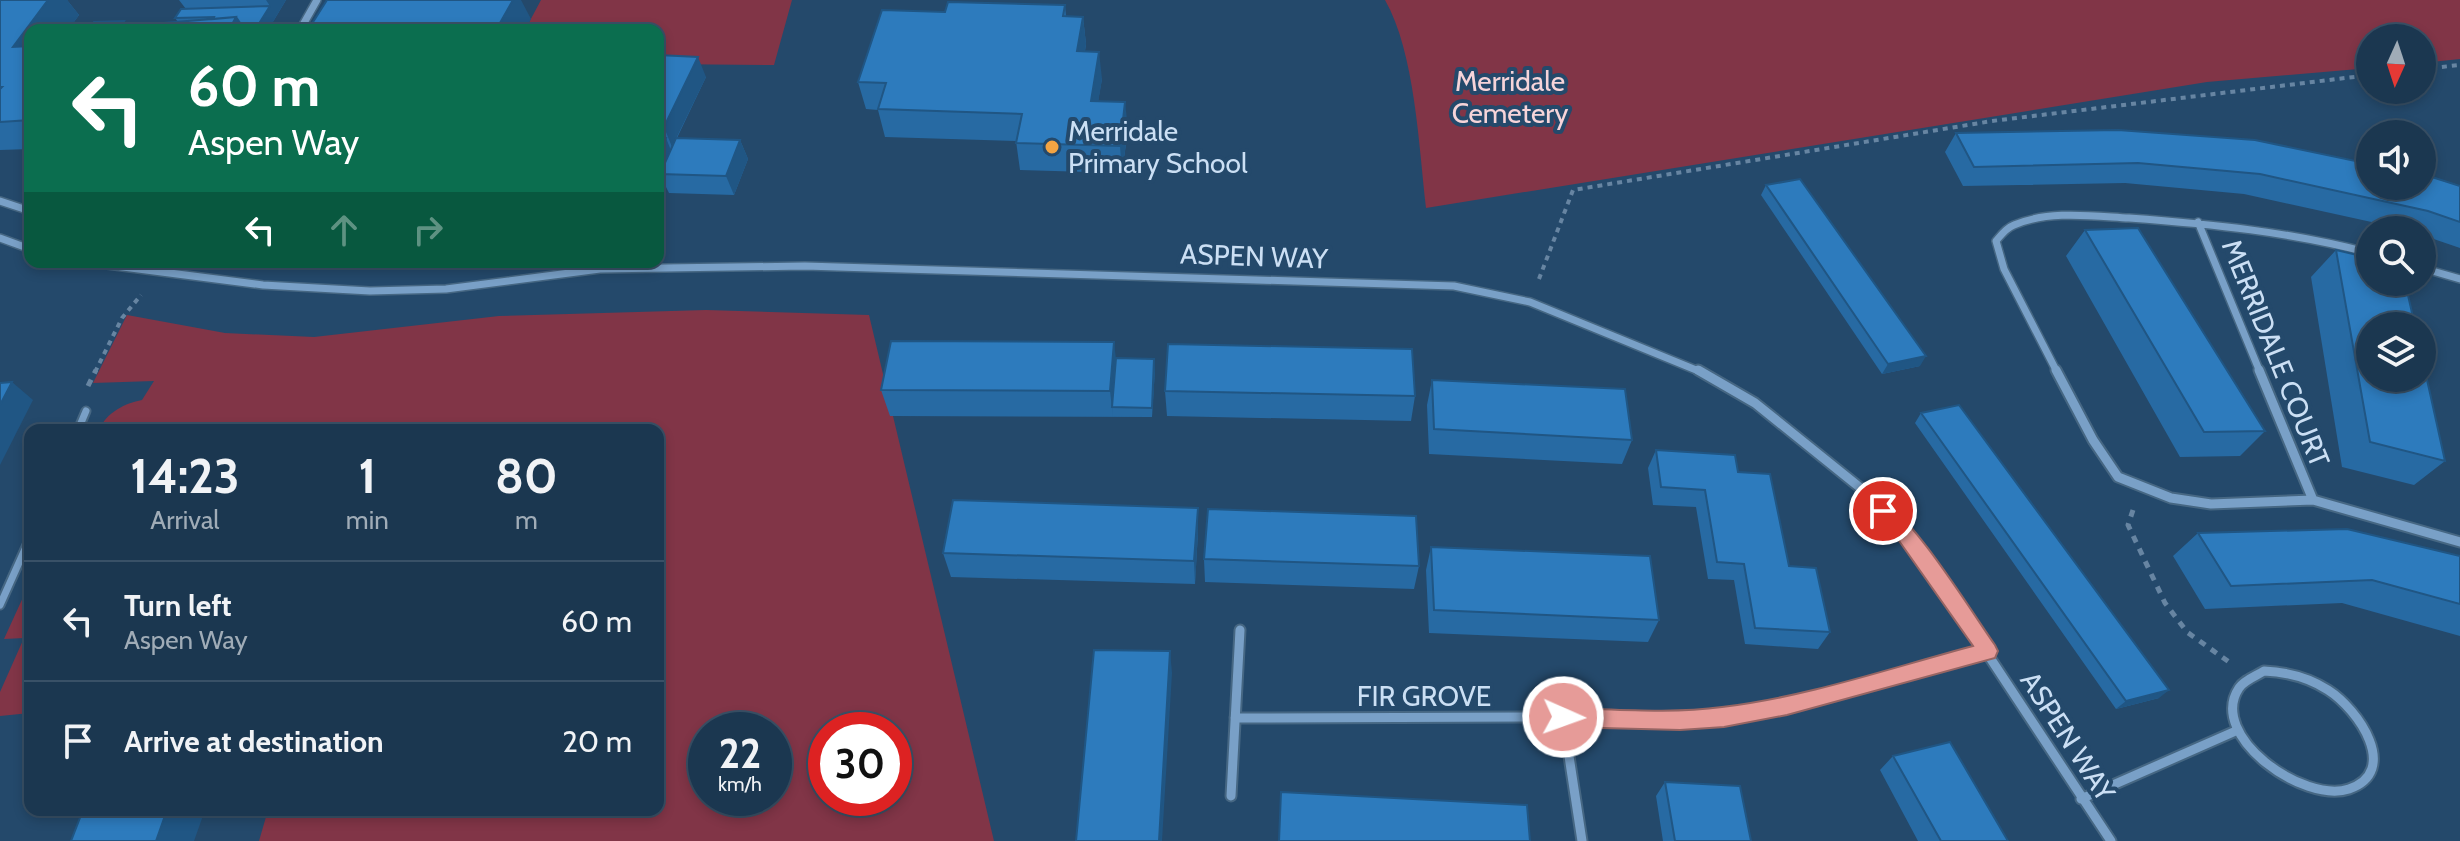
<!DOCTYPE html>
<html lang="en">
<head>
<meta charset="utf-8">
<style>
  :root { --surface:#1b3750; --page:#243f57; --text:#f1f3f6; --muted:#a0acb7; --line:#395167 }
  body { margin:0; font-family:Cabin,sans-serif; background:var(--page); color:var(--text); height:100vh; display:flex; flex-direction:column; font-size:30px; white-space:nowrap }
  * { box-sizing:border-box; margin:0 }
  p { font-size:26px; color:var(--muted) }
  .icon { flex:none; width:44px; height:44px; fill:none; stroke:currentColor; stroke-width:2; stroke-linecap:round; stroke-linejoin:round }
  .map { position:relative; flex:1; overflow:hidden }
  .side { position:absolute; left:24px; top:424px; width:640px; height:392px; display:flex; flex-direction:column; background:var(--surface); border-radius:16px; box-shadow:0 4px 12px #0003,0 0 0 2px var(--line) }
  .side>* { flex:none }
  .hud { position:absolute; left:24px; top:24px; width:640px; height:244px; border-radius:16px; box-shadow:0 4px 12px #0003,0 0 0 2px var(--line); background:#0b6e4f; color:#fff; overflow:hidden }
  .needle { width:52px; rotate:183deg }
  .controls { position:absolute; left:2356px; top:24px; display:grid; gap:16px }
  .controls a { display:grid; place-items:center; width:80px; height:80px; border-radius:50%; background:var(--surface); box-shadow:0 4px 12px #0003,0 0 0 2px var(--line); font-size:40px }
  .speed { position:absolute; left:688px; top:712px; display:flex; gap:16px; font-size:40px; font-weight:700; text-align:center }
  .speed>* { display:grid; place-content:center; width:104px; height:104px; border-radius:50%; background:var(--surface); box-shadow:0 4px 12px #0003,0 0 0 2px var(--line); line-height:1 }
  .speed small { font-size:20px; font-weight:400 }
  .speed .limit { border:12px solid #d22; background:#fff; color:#111 }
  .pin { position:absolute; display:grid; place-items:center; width:68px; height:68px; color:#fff; margin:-34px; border:4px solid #fff; border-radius:50%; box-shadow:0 2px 8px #0007 }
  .me { position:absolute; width:88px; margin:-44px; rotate:92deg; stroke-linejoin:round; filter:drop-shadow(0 0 6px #0008) }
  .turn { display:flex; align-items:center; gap:28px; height:168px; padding:0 32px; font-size:36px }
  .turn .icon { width:104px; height:104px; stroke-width:2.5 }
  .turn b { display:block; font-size:56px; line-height:68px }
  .lanes { display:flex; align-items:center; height:76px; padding:0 32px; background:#0003; justify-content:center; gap:40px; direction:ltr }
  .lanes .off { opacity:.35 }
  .eta { display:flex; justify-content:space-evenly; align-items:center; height:136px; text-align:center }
  .eta b { font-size:48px; font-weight:800; line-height:56px }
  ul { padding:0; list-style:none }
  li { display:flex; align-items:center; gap:24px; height:120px; padding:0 32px; border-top:2px solid var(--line) }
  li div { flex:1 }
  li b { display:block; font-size:30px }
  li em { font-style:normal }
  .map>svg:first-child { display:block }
  .green { fill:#813547; fill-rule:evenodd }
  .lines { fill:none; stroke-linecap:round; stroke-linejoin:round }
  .lane-casing { stroke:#466783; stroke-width:11 }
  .street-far1-casing { stroke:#466783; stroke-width:10 }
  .street-casing { stroke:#466783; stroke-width:13 }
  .path-far1 { stroke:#6785a2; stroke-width:4; stroke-dasharray:5 5; stroke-linecap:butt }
  .path { stroke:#6785a2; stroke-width:5; stroke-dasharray:7 7; stroke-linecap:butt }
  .lane { stroke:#79a0c7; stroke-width:7 }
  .street-far1 { stroke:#79a0c7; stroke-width:7 }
  .street { stroke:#79a0c7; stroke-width:9 }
  .wall { fill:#276aa3 }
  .shaded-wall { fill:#205684 }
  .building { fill:#2d7bbd; stroke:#205684; stroke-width:2 }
  .route { fill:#e69b98; stroke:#966563; stroke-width:2 }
  .poi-dot { fill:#f3a443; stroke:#24496b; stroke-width:3 }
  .labels { text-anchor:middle; stroke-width:8; stroke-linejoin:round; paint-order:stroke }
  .park-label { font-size:28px; fill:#f6d4d9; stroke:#24496b }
  .poi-label { font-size:28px; fill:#cbdff4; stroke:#24496b; text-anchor:start }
  .street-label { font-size:28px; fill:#cbdff4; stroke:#24496b }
</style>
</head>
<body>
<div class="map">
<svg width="2460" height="841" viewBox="0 0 2460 841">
  <rect width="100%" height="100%" fill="#24496b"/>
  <path class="green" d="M541,0H792L774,65L658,64V30H525Z
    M1385,0H2460V59L2422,63V38H2370V68L2207,82L1426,208C1419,148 1415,52 1385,0Z
    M706,310L869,315L994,841H259L268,810H658V430H99C106,413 125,403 142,400L154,381L93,383L127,315L225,333L314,337L499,316ZM706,730H774V798H706ZM826,730H894V798H826Z
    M30,582V713L0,716V692L24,638L4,639Z"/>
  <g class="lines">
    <defs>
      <path id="lane" d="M78,430L86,411
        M0,605L30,538"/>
      <path id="street-far1" d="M300,30L317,0
        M0,201L30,211
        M2198,222L2260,372
        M0,238L30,249
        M84,262L263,285L370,291L446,289L600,269L805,266L1454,286L1530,302L1701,372
        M536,262L588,267
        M2422,268L2460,279
        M2057,372L2004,269L1996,241C2001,235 2006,228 2014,225C2049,210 2092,216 2129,218C2211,224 2291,232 2370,253"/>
      <path id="street" d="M1698,370L1755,403L1863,490L1903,532L1940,582L2111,841
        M2056,370L2093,440L2118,477L2171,498L2211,504L2313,500L2460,542
        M2259,370L2313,500
        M2264,671C2287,672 2308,677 2328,690C2358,709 2401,771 2349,789C2304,804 2207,736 2239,688C2244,680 2256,676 2264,671Z
        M1563,717L1582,841
        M1235,718L1563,717L1680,721L1724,717L1787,705L1988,651
        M1231,796L1240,630
        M2081,799L2238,730"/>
    </defs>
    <use href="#lane" class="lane-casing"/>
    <use href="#street-far1" class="street-far1-casing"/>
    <use href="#street" class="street-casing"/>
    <path class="path-far1" d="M2422,69L2460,65
      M1539,279L1573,190L1992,121L2370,75
      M95,372L122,318L141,295"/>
    <path class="path" d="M88,386L96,370
      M2133,510L2128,525L2165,603L2187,632L2229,662"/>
    <use href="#lane" class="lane"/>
    <use href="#street-far1" class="street-far1"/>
    <use href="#street" class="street"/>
  </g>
  <path class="wall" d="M0,0H67L79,15L68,30H30V149L0,150Z
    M179,0H286L268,30L178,22L175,18L186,9Z
    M1065,5L1066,16L1083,17L1086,44L1085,51L1102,79L1098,101L1128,129L1122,173L1020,170L1016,141L885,137L878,110L866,109L858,82L945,12Z
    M658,55L706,77L677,138L740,140L748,159L734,195L669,193L665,185L658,207Z
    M1956,133L2460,186V248L2422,235V230H2408L2244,194L2125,183L1963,186L1945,152Z
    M1766,185L1920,366L1882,374L1761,195Z
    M2085,230L2265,431L2240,456L2180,457L2066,256Z
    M2336,250L2445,461L2414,485L2342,467L2311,277Z
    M1116,358L1155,369L1152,417L890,416L881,390Z
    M1432,380L1632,440L1622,464L1429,454L1427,405Z
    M1165,391L1415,396L1411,421L1167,416Z
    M1921,413L2159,698L2116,709L1915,423Z
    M1656,450L1738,472L1789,566L1830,632L1818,649L1745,644L1734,580L1708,579L1696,507L1653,505L1648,468Z
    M1198,508V532L1195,584L951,577L943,553Z
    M2198,533L2460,556V636L2342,603L2205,609L2173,556Z
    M1431,547L1659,620L1648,642L1429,633L1426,570Z
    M1204,559L1419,566L1414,589L1205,582Z
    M1893,756L2008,841H1918L1880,770Z
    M1665,782L1751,841H1663L1656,796Z"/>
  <path class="shaded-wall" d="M48,0H67L79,15L68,30H30V66L13,47Z
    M266,0H286L268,30H255L270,6Z
    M513,0H521L531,19L525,30H496Z
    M236,17L245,30H229Z
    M1083,17L1086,44L1080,78L1077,51Z
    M124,21L131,30H118Z
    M1099,52L1102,79L1094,128L1091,101Z
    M698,57L706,77L672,147L664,127Z
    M1125,102L1128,129L1122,173L1120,146Z
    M666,138L674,158L660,174L665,185L658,207V161Z
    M740,140L748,159L734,195L726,176Z
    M1114,342L1117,368L1112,407L1113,417L1110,391Z
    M1926,356L1920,366L1882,374L1888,364Z
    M1154,359L1155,369L1152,417V408Z
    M12,382L33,400L0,465V405Z
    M1198,508V532L1195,584L1194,561Z
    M1170,651L1172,673L1162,841H1159Z
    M2169,690L2159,698L2116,709L2126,701Z
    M167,810H205L194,841H156Z"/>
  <path class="building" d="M0,0H48L13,47L30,46V120L0,122V89L2,87H0Z
    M327,0H513L496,30H308Z
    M948,2L1065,5L1063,16L1083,17L1077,51L1099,52L1091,101L1125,102L1120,146L1016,143L1022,114L878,109L886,83L858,82L882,10L945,12Z
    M270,6L255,30H245L236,17L213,19L214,17L175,18L181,9Z
    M236,17L229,30H161L164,23Z
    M124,21L118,30H89L94,22Z
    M658,55L698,57L664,127H658Z
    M2118,130L2255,140L2370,164V186H2422V175L2435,178L2460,186V222L2428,211L2260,174L2138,163L1974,167L1956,133Z
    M658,138H666L658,161Z
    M676,138L740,140L726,176L660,174Z
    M1800,179L1926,356L1888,364L1766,185Z
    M2138,228L2265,431L2204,432L2085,230Z
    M2336,250L2370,258V282H2405L2415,326H2370V378H2422V357L2445,461L2370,442Z
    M891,341L1114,342L1110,391L881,390Z
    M1168,344L1412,349L1415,396L1165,391Z
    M1116,358L1154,359L1152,408L1112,407Z
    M1432,380L1625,389L1632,440L1434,429Z
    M12,382L0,405V383Z
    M1959,405L2169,690L2126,701L1921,413Z
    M1656,450L1735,455L1738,472L1770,474L1789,566L1816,568L1830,632L1755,628L1744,564L1717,562L1705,490L1661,487Z
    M953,500L1198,508L1194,561L943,553Z
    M1208,509L1416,516L1419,566L1204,559Z
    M2347,529L2460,556V604L2372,580L2231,586L2198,533Z
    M1431,547L1650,556L1659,620L1434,610Z
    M1094,650L1170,651L1159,841H1076Z
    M1950,742L2008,841H1941L1893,756Z
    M1665,782L1740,786L1751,841H1675Z
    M1281,792L1527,805L1530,841H1279Z
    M83,810H167L156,841H71Z"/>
  <path class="route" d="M1883,503C1910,512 1975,617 1995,645L1998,651L1995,658L1787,715L1724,727L1680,730L1563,727L1555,724L1552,717L1555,710L1563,708C1615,709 1669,714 1722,707C1807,697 1890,668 1973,646L1897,538L1874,511L1877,505Z"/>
  <circle class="poi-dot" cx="1052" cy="147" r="8"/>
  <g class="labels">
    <g class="park-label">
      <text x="1510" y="91">Merridale<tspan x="1510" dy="32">Cemetery</tspan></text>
    </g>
    <g class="poi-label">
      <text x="1068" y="141">Merridale<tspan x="1068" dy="32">Primary School</tspan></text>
    </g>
    <g class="street-label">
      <text transform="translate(1254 256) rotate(2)" y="10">ASPEN WAY</text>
      <text transform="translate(2276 353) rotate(68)" y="10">MERRIDALE COURT</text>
      <text x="1424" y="706">FIR GROVE</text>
      <text transform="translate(2068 736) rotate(57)" y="10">ASPEN WAY</text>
    </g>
  </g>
</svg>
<div class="controls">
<a><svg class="needle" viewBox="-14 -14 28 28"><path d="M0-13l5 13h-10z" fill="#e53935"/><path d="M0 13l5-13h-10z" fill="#a0acb7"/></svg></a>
<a><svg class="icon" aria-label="sound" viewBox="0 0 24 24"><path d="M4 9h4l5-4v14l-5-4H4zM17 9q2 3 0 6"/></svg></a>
<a><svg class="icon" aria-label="search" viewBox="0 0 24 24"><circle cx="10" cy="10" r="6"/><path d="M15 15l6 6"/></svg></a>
<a><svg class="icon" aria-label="layers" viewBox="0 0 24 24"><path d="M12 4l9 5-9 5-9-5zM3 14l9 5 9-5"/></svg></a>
</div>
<div class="speed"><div>22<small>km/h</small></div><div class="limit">30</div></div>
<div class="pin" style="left:1883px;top:511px;background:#d93025"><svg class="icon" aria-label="arrive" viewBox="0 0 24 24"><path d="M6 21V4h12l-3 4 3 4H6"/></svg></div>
<svg class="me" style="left:1563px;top:717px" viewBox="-20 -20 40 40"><circle r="17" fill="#e69b98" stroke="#fff" stroke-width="3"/><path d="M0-11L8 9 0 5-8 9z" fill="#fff"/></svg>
<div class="hud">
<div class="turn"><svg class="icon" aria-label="left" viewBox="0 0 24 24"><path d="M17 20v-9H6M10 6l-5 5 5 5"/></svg><div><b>60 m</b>Aspen Way</div></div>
<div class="lanes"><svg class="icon" aria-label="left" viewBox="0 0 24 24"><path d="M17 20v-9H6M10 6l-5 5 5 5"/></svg><svg class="icon off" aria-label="ahead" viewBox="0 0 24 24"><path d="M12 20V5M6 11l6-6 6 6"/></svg><svg class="icon off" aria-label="right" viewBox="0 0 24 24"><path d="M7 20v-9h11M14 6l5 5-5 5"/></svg></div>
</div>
<section class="side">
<div class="eta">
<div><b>14:23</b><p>Arrival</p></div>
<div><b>1</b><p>min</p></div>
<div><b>80</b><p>m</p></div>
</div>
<ul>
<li><svg class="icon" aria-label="left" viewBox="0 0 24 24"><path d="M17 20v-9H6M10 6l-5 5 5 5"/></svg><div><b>Turn left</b><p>Aspen Way</p></div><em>60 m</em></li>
<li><svg class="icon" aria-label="arrive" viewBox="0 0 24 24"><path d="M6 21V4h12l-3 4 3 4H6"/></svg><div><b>Arrive at destination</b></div><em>20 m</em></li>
</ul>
</section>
</div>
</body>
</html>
